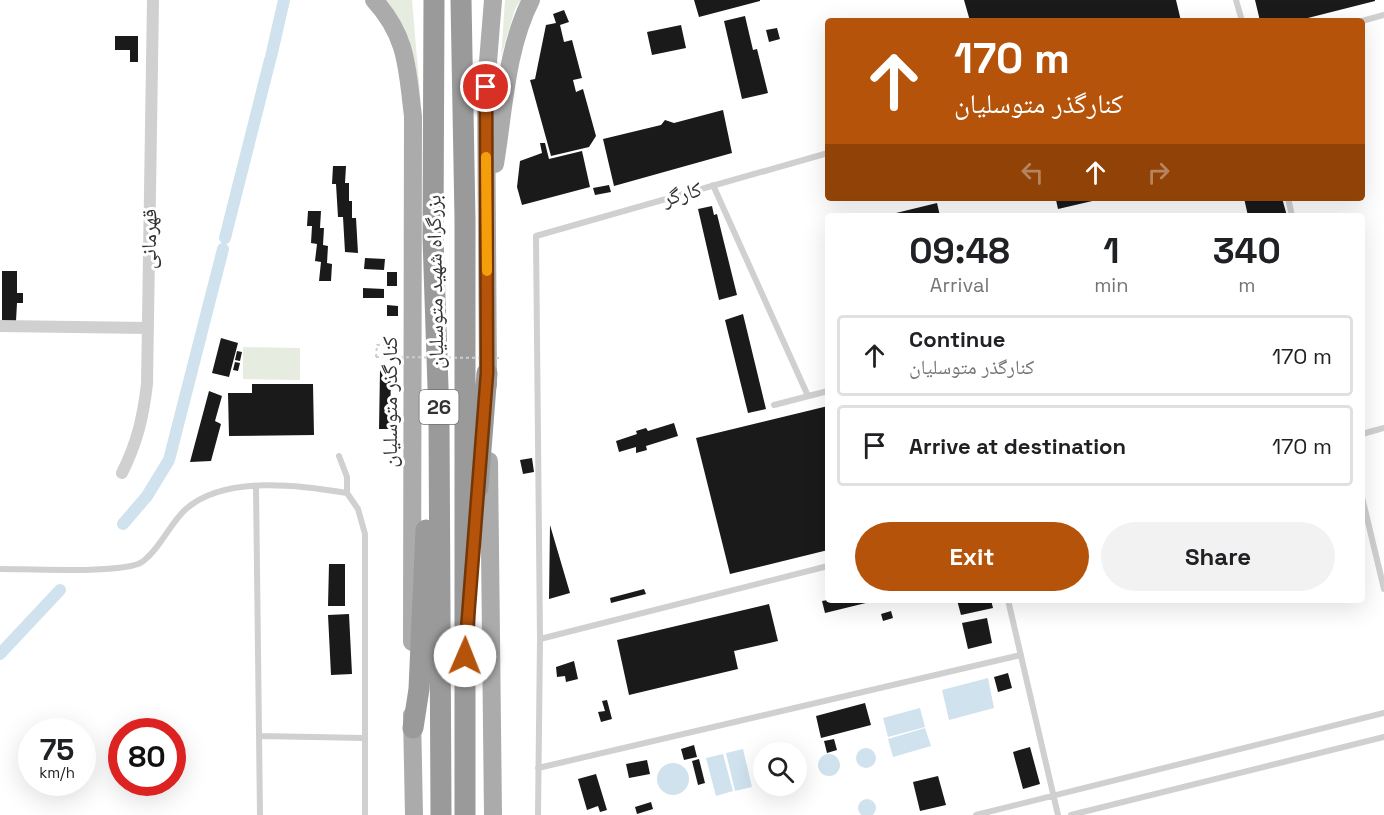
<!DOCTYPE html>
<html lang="en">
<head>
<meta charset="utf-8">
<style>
  :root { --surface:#fff; --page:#f2f2f2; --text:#202124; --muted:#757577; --line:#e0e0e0; --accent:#b45309 }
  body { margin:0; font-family:"Space Grotesk","Noto Naskh Arabic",sans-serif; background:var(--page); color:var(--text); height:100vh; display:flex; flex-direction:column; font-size:22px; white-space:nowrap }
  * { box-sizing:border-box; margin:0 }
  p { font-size:20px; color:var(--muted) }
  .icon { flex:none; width:33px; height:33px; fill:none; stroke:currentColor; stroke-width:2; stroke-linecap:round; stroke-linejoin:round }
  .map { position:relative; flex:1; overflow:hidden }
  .panel { position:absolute; left:825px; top:213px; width:540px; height:390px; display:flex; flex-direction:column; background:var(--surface); border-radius:6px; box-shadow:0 6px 24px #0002 }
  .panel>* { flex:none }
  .top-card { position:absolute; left:825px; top:18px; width:540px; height:183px; border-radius:6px; box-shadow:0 6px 24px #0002; background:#b45309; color:#fff; overflow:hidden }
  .buttons { position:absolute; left:753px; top:742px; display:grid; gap:12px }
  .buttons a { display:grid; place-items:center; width:54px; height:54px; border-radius:50%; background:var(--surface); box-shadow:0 6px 24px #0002; font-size:30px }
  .speed { position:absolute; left:18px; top:718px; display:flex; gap:12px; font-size:30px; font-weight:700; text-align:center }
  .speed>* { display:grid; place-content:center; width:78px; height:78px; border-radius:50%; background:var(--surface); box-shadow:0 6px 24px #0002; line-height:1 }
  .speed small { font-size:15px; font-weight:400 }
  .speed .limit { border:9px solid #d22; background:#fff; color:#111 }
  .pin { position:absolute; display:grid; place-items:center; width:51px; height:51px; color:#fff; margin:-26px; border:3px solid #fff; border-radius:50%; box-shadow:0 2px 6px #0007 }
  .me { position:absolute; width:66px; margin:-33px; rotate:1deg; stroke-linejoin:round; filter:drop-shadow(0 0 4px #0008) }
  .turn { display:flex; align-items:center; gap:21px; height:126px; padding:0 30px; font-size:27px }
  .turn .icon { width:78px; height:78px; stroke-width:2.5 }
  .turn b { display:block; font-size:42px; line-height:51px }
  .lanes { display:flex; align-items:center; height:57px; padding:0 30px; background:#0003; justify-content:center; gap:30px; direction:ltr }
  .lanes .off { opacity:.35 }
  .eta { display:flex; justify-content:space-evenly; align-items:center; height:102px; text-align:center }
  .eta b { font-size:36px; font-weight:600; line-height:42px }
  .primary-button { display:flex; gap:12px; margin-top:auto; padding:12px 30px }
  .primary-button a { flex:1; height:69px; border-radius:36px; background:var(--accent); color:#fff; font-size:24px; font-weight:600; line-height:69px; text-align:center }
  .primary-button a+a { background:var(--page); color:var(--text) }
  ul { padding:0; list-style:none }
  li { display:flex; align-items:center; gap:18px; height:81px; margin:0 12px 9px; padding:0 18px; border:3px solid var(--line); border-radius:6px }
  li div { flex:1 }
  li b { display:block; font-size:22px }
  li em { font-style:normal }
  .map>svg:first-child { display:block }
  .green { fill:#e6ecdf }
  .water { fill:#cfe2ee }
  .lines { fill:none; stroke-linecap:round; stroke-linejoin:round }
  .canal { stroke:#cfe2ee; stroke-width:12 }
  .building { fill:#1a1a1a }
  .path { stroke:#cdcdcd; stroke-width:2; stroke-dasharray:3 3; stroke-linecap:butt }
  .lane { stroke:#d0d0d0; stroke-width:6 }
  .street { stroke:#d0d0d0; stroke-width:12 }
  .primary { stroke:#ababab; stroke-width:18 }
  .highway { stroke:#9a9a9a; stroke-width:21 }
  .path-bridge { stroke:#cdcdcd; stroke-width:2; stroke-dasharray:3 3; stroke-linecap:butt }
  .route-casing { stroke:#753606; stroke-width:15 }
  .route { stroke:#b45309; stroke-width:10 }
  .slow { stroke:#f59e0b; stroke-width:10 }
  .labels { text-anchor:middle; stroke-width:6; stroke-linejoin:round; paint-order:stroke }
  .shield { fill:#fff; stroke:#707070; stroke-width:1.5 }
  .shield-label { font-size:20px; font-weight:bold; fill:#333 }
  .street-label { font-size:21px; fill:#333; stroke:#fff }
</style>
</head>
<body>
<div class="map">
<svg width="1384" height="815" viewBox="0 0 1384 815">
  <rect width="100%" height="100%" fill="#fff"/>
  <path class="green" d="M383,0H412L421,105L414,57L403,26Z
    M505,0H521L515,9L501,57Z
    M243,347L300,348V380L243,379Z"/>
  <path class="water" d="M988,678L994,708L949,720L942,690Z
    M920,708L925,727L888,737L883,718Z
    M925,728L931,746L893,757L888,739Z
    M856 758a10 10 0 1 1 20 0a10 10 0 1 1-20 0Z
    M743,749L752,787L735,791L726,753Z
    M723,754L733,791L716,796L706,758Z
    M818 765a11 11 0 1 1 22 0a11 11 0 1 1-22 0Z
    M657 779a16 16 0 1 1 32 0a16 16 0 1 1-32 0Z
    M858 808a9 9 0 1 1 18 0a9 9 0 1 1-18 0Z"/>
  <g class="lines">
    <path class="canal" d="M271,57L284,0
      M225,238L270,60
      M123,524L147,496L169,460L223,249
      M0,654L60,590"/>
  </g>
  <path class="building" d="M694,0H760V1L699,17Z
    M964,0H1176L1181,21H970Z
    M1255,0H1375V1L1296,21H1260Z
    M564,10L569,22L560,25L564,42L572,40L582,78L573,80L576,92L583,89L596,136L589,147L551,156L530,80L535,79L546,25L556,23L553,14Z
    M745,16L753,50L757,49L768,93L742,99L724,21Z
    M681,25L686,48L652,55L647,32Z
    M777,28L780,39L769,42L766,30Z
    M115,36H138V62H130V50H115Z
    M723,110L732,153L614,186L603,139L661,125L665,120L674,123Z
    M540,143H545L549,159L582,151L590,187L522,205L517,187L520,161L542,153Z
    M333,166H346L345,183H349V201H352V218H356L358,253L345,252L343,217H338L336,184H332Z
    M609,185L611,192L595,195L593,188Z
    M1061,198H1101V199L1058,209L1056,200Z
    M1244,198H1282L1287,216H1248Z
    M937,203L940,216H897L896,213Z
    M712,206L714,215L717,214L737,295L719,300L698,209Z
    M308,211H321L320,228H324L323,245L328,246L327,263L332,264L331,281H319L321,262L315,261L317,244L311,243L312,226H307Z
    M365,258L385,259L384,270L364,269Z
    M2,271H17V293H23V303H17L16,321H2Z
    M387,272H397V286H387Z
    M363,288L384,289V298H363Z
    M387,305L398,306V316H387Z
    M743,314L766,409L748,413L725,320Z
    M221,338L238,343L229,377L212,373Z
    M237,351L242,352L240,361L235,360Z
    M235,362L240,363L238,371L233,370Z
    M380,370H391L390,429H379Z
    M252,384H313L314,435L229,436L228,393H252Z
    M209,391L222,396L215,421L221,424L211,461L190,462Z
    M828,406V550L730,574L696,438Z
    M674,423L678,436L646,446L647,450L636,453V447L619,452L616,441L637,434L636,431L646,428L648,431Z
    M532,458L534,472L523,474L520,460Z
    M550,525L570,593L549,599Z
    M329,564H345V606H328Z
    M644,589L646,594L611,603L610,598Z
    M828,600H874V601L825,613L822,601Z
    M957,600H991L993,608L961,615Z
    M769,604L778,641L734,651L738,669L629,695L617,640Z
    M891,611L893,618L883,621L881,614Z
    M349,614L352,674L331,675L328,615Z
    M987,618L992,643L968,649L962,623Z
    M574,661L578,679L566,682L565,676L557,677L556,667Z
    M1008,673L1012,688L998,692L994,677Z
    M607,700L612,719L601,722L598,712L605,711L602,701Z
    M865,703L871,725L821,738L816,716Z
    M834,739L837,750L827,753L824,741Z
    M694,745L697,757L684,760L681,749Z
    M1030,747L1040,784L1023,789L1013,752Z
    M699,759L705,783L698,785L692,761Z
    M647,760L650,774L629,778L626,764Z
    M596,774L607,810L600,812L598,806L587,810L578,779Z
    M938,776L946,805L920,811L913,782Z
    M651,802L653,809L637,814L635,807Z"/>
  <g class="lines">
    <path class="path" d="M376,357L377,345L398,343"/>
    <path class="lane" d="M1236,0L1242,21
      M1362,21L1384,15
      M713,185L808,396
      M1288,198L1292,216
      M774,405L828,391
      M1362,434L1384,428
      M339,456L347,477V493
      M256,487L260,815
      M1362,497L1384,589
      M0,569C26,569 124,574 142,562C160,549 170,523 186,509C225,475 300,485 347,493L358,509L365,534V815
      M1008,600L1058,815
      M540,639L828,566
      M261,736L363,738
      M538,768L1021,655
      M538,815L540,639L536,236L828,153
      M976,815L1384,713
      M1071,815L1384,737"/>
    <path class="street" d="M0,326L148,328
      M122,473C137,443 143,418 147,384L153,0"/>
    <path class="primary" d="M374,0C408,37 407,69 413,116L412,642
      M495,164C504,110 506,49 531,0
      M488,385L486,87L493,0
      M489,461L493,815
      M412,715L414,815"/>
    <path class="highway" d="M434,0L433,239L439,417L441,815
      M461,0L465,219V815
      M478,488L487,373
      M413,728L419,689L426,530"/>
    <path class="path-bridge" d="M376,357L500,358"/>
  </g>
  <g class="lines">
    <defs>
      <path id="route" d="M465,656L487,373L486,87"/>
    </defs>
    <use href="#route" class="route-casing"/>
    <use href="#route" class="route"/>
    <path class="slow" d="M486,157L487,271"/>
  </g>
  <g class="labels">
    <rect class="shield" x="419.5" y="390" width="39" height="34" rx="4.5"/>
    <g class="shield-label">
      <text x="439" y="414">26</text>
    </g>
    <g class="street-label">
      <text transform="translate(682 194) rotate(-16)" y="7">کارگر</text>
      <text transform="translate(149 239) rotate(-89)" y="7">قهرمانی</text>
      <text transform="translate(435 282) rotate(-91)" y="7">بزرگراه شهید متوسلیان</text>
      <text transform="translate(390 402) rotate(-90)" y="7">کنارگذر متوسلیان</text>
    </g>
  </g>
</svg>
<div class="buttons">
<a><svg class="icon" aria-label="search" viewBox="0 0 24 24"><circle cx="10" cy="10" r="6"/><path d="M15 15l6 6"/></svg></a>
</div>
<div class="speed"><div>75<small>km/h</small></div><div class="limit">80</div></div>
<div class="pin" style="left:486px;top:87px;background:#d93025"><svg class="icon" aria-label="arrive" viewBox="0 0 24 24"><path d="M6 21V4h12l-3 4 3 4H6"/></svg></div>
<svg class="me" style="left:465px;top:656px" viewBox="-20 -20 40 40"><circle r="19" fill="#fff"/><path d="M0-13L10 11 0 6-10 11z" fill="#b45309"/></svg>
<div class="top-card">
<div class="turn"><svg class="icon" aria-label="ahead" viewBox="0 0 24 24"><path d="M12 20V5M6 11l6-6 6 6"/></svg><div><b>170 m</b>کنارگذر متوسلیان</div></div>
<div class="lanes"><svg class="icon off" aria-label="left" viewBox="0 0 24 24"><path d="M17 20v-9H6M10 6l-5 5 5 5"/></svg><svg class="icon" aria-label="ahead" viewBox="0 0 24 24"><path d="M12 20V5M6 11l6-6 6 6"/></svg><svg class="icon off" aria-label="right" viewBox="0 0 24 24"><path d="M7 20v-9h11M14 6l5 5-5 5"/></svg></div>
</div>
<section class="panel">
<div class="eta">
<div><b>09:48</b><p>Arrival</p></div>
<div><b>1</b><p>min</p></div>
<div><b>340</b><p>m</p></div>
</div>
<ul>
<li><svg class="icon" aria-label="ahead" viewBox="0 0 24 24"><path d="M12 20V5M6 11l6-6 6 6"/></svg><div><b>Continue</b><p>کنارگذر متوسلیان</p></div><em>170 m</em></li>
<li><svg class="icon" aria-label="arrive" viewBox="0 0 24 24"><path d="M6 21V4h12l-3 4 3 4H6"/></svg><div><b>Arrive at destination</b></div><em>170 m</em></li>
</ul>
<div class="primary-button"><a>Exit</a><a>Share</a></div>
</section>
</div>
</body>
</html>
